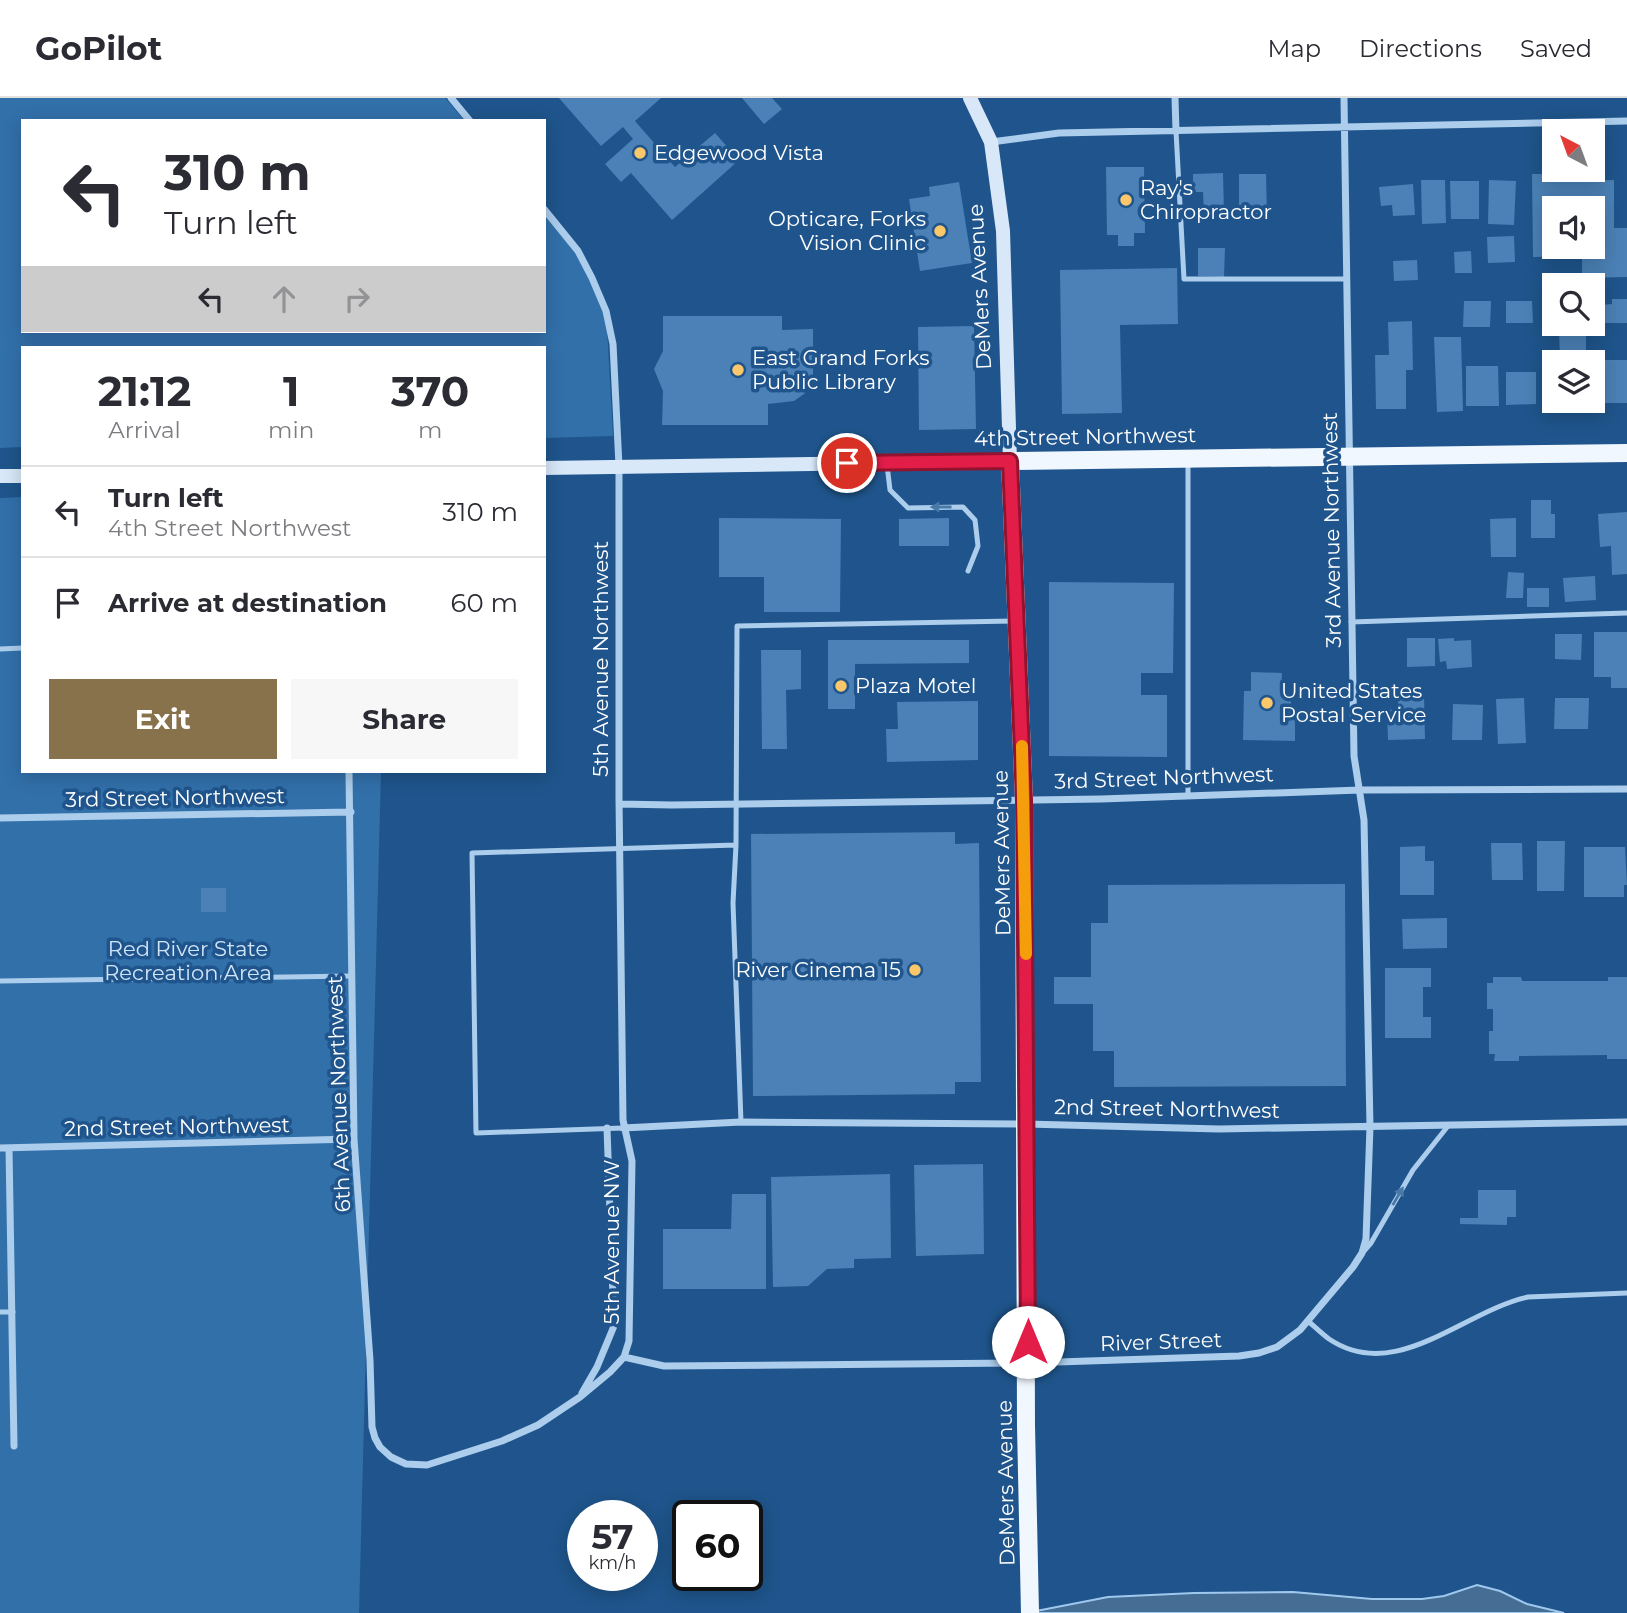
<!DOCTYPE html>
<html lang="en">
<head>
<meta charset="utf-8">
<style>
  :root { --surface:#fff; --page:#f7f7f7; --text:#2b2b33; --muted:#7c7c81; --line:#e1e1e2; --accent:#88724c }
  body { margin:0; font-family:Montserrat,sans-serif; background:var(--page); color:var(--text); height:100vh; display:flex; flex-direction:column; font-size:26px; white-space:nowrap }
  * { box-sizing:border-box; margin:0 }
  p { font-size:23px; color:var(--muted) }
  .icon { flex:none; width:38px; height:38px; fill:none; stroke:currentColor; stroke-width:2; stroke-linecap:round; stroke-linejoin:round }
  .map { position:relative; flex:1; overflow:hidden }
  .details { position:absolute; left:21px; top:248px; width:525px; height:427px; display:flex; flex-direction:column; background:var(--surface); border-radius:0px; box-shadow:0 4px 18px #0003 }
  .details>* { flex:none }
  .guide { position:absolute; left:21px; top:21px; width:525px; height:214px; border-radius:0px; box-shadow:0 4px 18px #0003; background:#fff; color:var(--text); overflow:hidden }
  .needle { width:46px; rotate:319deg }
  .controls { position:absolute; left:1542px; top:21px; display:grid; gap:14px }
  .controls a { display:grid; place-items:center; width:63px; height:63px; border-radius:0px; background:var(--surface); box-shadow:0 4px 18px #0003; font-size:35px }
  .speed { position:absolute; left:567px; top:1402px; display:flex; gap:14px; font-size:35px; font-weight:700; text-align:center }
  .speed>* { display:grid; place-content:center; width:91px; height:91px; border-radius:50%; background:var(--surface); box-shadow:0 4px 18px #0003; line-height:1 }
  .speed small { font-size:18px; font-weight:400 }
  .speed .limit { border:4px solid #111; border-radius:10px; background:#fff; color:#111 }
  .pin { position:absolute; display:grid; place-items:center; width:60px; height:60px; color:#fff; margin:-30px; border:4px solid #fff; border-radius:50%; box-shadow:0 2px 7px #0007 }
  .me { position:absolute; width:77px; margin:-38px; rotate:0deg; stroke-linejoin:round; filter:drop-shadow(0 0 5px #0008) }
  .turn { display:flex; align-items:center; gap:24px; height:147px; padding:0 28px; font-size:32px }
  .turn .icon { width:91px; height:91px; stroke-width:2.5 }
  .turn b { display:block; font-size:49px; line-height:60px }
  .lanes { display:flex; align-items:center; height:66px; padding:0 28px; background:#0003; justify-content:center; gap:35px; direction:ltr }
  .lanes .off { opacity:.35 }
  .eta { display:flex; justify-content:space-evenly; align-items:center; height:119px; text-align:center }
  .eta b { font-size:42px; font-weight:700; line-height:49px }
  .button { display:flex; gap:14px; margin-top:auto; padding:14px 28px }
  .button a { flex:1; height:80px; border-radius:0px; background:var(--accent); color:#fff; font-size:28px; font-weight:700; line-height:80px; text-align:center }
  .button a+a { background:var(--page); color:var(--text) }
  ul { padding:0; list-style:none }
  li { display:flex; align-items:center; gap:21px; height:91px; padding:0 28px; border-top:2px solid var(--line) }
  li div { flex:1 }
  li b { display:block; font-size:26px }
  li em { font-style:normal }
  header { display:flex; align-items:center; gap:42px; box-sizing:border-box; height:98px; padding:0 35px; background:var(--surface); border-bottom:2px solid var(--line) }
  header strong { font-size:33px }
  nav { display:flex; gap:38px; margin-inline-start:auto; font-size:24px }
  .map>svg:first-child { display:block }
  .green { fill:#3270aa }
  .water { fill:#466d94; stroke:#9fc8ee; stroke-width:2 }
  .building { fill:#4b81b6; fill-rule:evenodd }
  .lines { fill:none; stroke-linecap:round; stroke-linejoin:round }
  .lane { stroke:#accdec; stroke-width:5 }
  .street { stroke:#accdec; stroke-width:7 }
  .secondary { stroke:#d8e8f9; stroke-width:14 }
  .primary { stroke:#f1f7ff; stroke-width:18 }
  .oneway { fill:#4979a9 }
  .route-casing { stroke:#92132f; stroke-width:18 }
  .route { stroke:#e11d48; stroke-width:12 }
  .slow { stroke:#f59e0b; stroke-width:12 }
  .poi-dot { fill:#fac86b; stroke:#1f558c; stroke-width:2.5 }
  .labels { text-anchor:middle; stroke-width:7; stroke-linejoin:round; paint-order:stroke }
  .poi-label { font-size:21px; fill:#fff; stroke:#1f558c; text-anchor:start }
  .street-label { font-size:21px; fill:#fff; stroke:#1f558c }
  .park-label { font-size:21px; fill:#d1e5f9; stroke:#1f558c }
</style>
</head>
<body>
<header>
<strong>GoPilot</strong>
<nav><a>Map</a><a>Directions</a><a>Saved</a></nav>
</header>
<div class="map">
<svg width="1627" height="1515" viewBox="0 0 1627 1515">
  <rect width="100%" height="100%" fill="#1f558c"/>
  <path class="green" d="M0,0H445L465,23H23V233H544V114L578,153L606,213L613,338L544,340V250H23V349L0,350Z
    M23,399V674H381L359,1515H0V400Z"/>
  <path class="water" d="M1477,1487L1500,1493L1527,1506L1564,1515H1026L1108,1499L1194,1495L1293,1494L1372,1501H1422L1444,1498Z"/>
  <path class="building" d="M559,0H661L635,23L675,69L715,35L739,62L672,122L631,75L621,84L605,66L633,41L623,29L601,48Z
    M742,0H772L782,11L764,26Z
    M1106,69H1144L1145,135H1134V148H1118V137H1107Z
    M1223,75L1224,115H1204L1203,94H1193V76Z
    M1239,76H1266L1267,116L1239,117Z
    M1532,76H1573V83L1614,82V130H1627V179L1582,180V158L1533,159ZM1554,110H1592V149H1554Z
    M1421,82H1445L1446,125L1422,126Z
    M1489,82L1516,83L1514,127L1488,126Z
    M1450,83H1479V121H1451Z
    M959,84L972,165L920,173L909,101L930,98L929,89Z
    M1413,86L1415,117L1393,118L1392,107L1381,108L1379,89Z
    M1514,138L1515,164L1488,165L1487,139Z
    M1198,150H1225L1224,179L1198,178Z
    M1471,153L1472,175H1455L1454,154Z
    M1417,162L1418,182L1394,183L1393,163Z
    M1177,170L1178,226L1120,227L1122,315L1062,316L1060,172Z
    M1612,201H1627V225H1601V207L1612,206Z
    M1464,203H1491L1490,229H1463Z
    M1506,203H1532L1533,225H1506Z
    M663,218H782V232L813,231V283L804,296L794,303L768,306V327H662L663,293L654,271L663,253Z
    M1412,223L1413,272H1406V311H1376L1375,257H1389L1388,224Z
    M974,228L976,331L919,332L918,229Z
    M1559,232H1586V260L1560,261Z
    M1434,239H1461L1463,313L1437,314Z
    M1601,262H1627V305H1601Z
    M1466,268H1498L1499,308H1466Z
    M1506,274H1536V306L1506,307Z
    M1531,402H1551V416H1555V440H1531Z
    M1627,414V476L1612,477L1611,448L1600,449L1598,416Z
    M719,420L841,421L840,514H764V479H719Z
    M949,420V448H899V421Z
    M1516,420V459H1491L1490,421Z
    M1508,474L1524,475L1523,500H1506Z
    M1595,478L1596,502L1565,504L1563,480Z
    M1049,484L1174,485L1173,575H1141V597H1167V659L1049,658Z
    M1527,490H1549V509H1527Z
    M1594,534H1627V590H1611V579H1594Z
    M1555,536H1582L1581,562L1555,561Z
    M1407,540H1435V568L1407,569Z
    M1454,540V543L1471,542L1472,569L1447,571L1446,563L1440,564L1438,541Z
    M828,542H969V565L855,566V611H828Z
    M761,552H801V591L786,592L787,651H762Z
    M1251,574L1282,575L1281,595L1291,596V616L1295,615V643L1243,642L1244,593H1251Z
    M1424,598L1425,641L1388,642L1387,612L1398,611V599Z
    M1524,600L1526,645L1498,646L1496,601Z
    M1555,600H1589L1588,631H1554Z
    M978,603V662L887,664L886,631H898L897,604Z
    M1453,606L1483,607L1482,642H1452Z
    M955,734V746L979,745L981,984H955V996L753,998L751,736Z
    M1537,743H1565L1564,793H1537Z
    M1491,745H1522L1523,782H1492Z
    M1425,748V763H1434V797H1400V749Z
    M1584,749H1625L1627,787H1624V799H1584Z
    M1345,786L1346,988L1114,989V953H1093V906H1054V879H1091V825H1108V787Z
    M201,790H226V814H201Z
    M1447,820V850L1403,851L1402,821Z
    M1385,870H1431V889H1423V919H1431V940H1385Z
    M1493,879H1521L1522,883H1608V879H1627V961H1607V957L1519,958V963H1494L1495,956H1489V933H1493V911H1487V885H1493Z
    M983,1066L984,1156L916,1158L914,1067Z
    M890,1076L891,1160L854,1161V1170L827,1171L808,1188L773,1189L771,1079Z
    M1478,1092H1516V1119H1507V1127L1460,1126V1120H1478Z
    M732,1096H766V1191H663V1131H731Z"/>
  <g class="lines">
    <path class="lane" d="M1176,33L1184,181H1346
      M1188,363V698
      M887,367L890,392L908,410L963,409L975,422L978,448L968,473
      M1351,524L1627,515
      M0,551L23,550
      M0,883L352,878
      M741,1024L733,805L736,747L737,528L1014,523
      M623,1030L476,1035L472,755L736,747
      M1364,1153L1371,1145L1413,1072L1448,1028
      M0,1214H13
      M1308,1223C1315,1229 1322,1236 1329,1241C1396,1286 1463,1213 1528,1199L1627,1195"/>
    <path class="street" d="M451,0L470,23
      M1175,0L1176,33
      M991,44L1059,35L1627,23
      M349,674L354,1041L370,1262L372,1329L375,1340L380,1349L391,1359L406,1366L427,1367L502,1343L538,1327L580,1299L610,1274L624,1259L629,1243L632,1063L623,1022L619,700V368L613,246L606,213L592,180L578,153L544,111
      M619,706L672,707L1101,701L1360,692L1627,691
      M0,720L351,714
      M623,1030L741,1024L1026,1026L1219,1031L1627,1024
      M0,1050L354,1041
      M9,1050L14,1348
      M624,1259L664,1268L1028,1265L1239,1258L1259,1255L1277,1249L1300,1232L1353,1169L1362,1155L1366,1141L1370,1029L1364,722L1354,658L1344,0
      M582,1295L597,1269L614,1228L607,1030"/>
    <path class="secondary" d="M544,370L1010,363L1003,133L991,44L970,0
      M0,378H23"/>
    <path class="primary" d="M1030,1515L1026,1328L1024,702L1010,363L1627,355"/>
  </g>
  <defs><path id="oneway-solid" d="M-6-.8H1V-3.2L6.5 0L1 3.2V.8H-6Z" transform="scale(1.75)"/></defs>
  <g class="oneway">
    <use href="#oneway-solid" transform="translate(941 409) rotate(180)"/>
    <use href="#oneway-solid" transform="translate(1398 1098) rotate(-60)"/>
  </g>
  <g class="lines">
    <defs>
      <path id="route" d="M847,365L1010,363L1024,702L1028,1244"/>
    </defs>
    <use href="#route" class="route-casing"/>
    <use href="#route" class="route"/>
    <path class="slow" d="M1022,648L1026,856"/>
  </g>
  <g class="poi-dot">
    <circle cx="640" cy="55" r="7"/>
    <circle cx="1126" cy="102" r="7"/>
    <circle cx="940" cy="133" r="7"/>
    <circle cx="738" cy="272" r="7"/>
    <circle cx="841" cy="588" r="7"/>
    <circle cx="1267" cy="605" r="7"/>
    <circle cx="915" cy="872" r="7"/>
  </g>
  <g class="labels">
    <g class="poi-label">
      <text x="654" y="62">Edgewood Vista</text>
      <text x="1140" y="97">Ray's<tspan x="1140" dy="24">Chiropractor</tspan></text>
      <text x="926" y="128" text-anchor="end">Opticare, Forks<tspan x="926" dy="24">Vision Clinic</tspan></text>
      <text x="752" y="267">East Grand Forks<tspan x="752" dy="24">Public Library</tspan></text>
      <text x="855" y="595">Plaza Motel</text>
      <text x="1281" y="600">United States<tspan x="1281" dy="24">Postal Service</tspan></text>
      <text x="901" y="879" text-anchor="end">River Cinema 15</text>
    </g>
    <g class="street-label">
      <text transform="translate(980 189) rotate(-93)" y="7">DeMers Avenue</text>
      <text transform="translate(1085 339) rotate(-1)" y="7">4th Street Northwest</text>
      <text transform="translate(1332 432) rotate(-91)" y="7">3rd Avenue Northwest</text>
      <text transform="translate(601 561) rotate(-90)" y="7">5th Avenue Northwest</text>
      <text transform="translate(1164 680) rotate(-2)" y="7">3rd Street Northwest</text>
      <text transform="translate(175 700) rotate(-1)" y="7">3rd Street Northwest</text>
      <text transform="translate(1002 755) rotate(-91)" y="7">DeMers Avenue</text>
      <text transform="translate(339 996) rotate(-92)" y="7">6th Avenue Northwest</text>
      <text transform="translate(1167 1011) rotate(1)" y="7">2nd Street Northwest</text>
      <text transform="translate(177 1029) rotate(-1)" y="7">2nd Street Northwest</text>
      <text transform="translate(612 1144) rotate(-90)" y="7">5th Avenue NW</text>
      <text transform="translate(1161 1244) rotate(-2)" y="7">River Street</text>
      <text transform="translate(1006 1385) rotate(-91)" y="7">DeMers Avenue</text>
    </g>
    <g class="park-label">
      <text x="188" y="858">Red River State<tspan x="188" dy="24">Recreation Area</tspan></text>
    </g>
  </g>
</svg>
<div class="controls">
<a><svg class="needle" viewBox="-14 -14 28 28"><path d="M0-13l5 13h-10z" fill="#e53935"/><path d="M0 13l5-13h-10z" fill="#7c7c81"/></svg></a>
<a><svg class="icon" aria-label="sound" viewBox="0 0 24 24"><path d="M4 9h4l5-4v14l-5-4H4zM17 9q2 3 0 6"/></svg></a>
<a><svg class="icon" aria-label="search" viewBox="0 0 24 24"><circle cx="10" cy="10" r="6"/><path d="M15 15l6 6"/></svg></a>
<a><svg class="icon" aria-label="layers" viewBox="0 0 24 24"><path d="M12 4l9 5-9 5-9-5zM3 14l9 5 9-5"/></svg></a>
</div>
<div class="speed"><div>57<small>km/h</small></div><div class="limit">60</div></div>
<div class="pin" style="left:847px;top:365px;background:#d93025"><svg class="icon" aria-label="arrive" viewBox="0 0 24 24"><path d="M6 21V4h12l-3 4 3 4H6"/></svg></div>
<svg class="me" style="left:1028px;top:1244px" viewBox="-20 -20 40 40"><circle r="19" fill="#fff"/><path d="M0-13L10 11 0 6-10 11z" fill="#e11d48"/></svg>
<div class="guide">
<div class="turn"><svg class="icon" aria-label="left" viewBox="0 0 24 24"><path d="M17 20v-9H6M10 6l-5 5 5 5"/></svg><div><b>310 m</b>Turn left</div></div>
<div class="lanes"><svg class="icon" aria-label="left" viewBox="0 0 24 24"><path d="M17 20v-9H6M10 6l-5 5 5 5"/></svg><svg class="icon off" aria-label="ahead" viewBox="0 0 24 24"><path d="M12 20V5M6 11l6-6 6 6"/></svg><svg class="icon off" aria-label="right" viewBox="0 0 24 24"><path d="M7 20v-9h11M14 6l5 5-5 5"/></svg></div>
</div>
<section class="details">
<div class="eta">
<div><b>21:12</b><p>Arrival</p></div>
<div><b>1</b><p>min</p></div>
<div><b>370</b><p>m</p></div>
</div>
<ul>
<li><svg class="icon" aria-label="left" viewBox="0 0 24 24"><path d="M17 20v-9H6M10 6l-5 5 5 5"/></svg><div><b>Turn left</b><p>4th Street Northwest</p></div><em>310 m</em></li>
<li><svg class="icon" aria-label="arrive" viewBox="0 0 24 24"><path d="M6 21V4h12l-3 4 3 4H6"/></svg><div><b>Arrive at destination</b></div><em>60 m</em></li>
</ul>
<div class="button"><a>Exit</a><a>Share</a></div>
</section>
</div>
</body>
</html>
